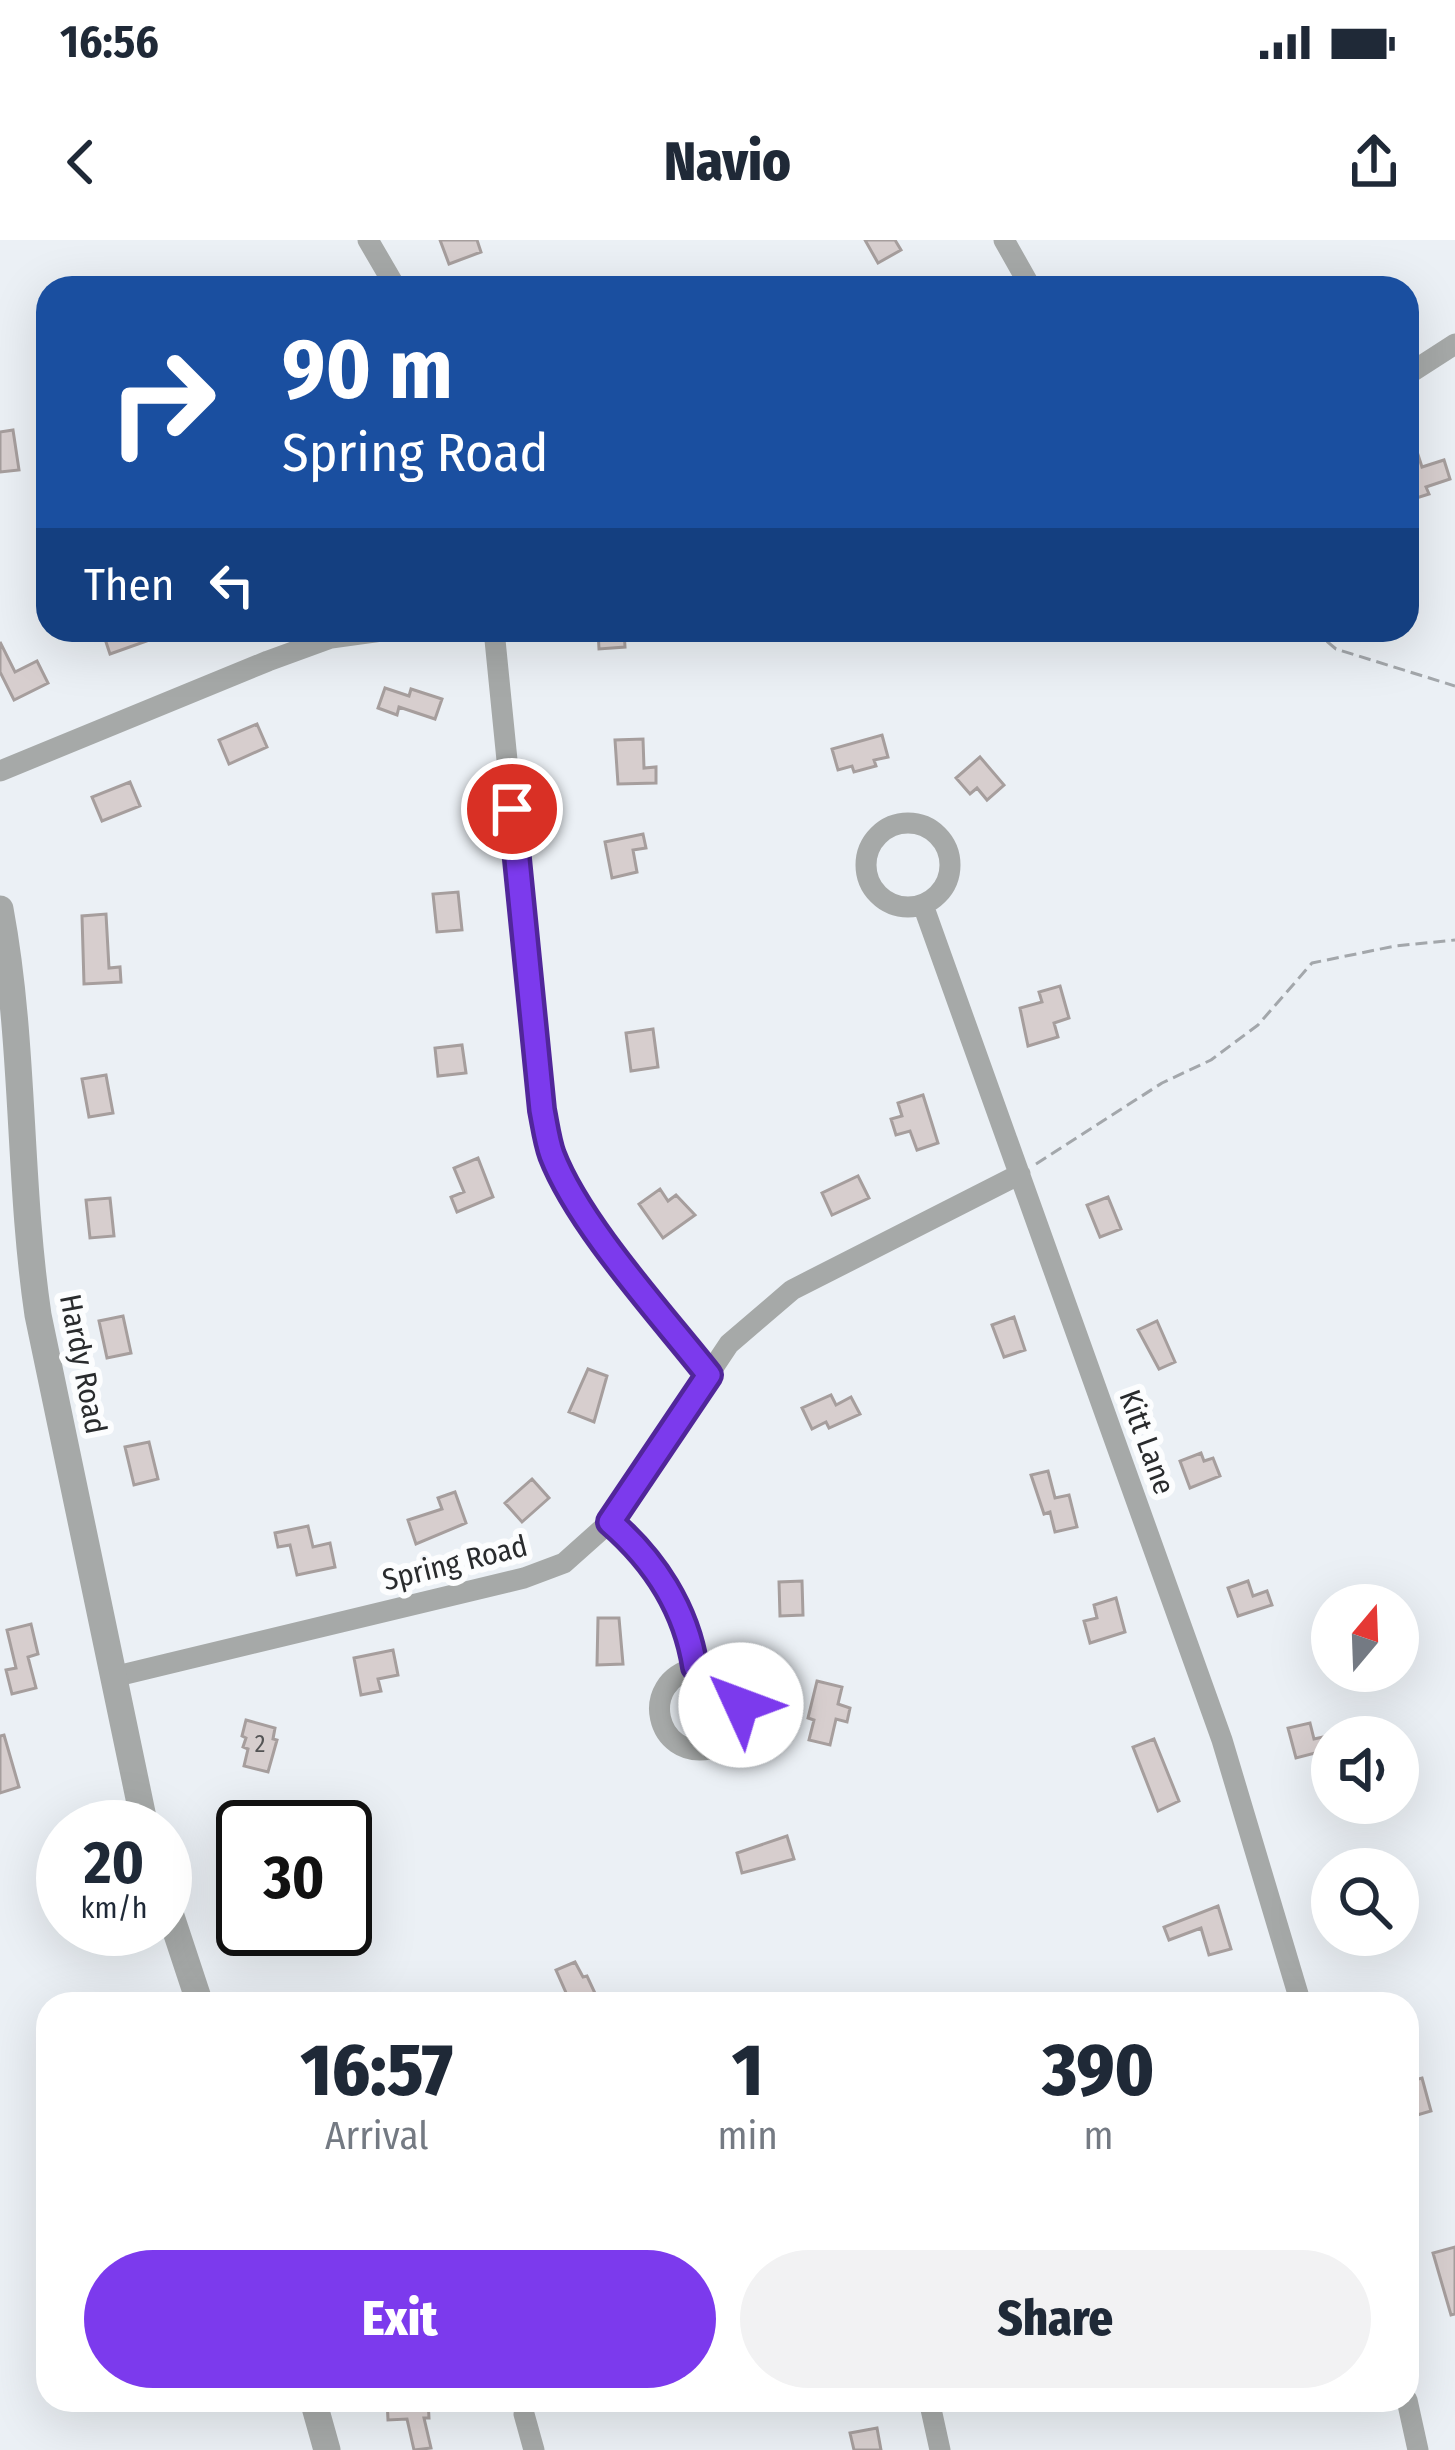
<!DOCTYPE html>
<html lang="en">
<head>
<meta charset="utf-8">
<style>
  :root { --surface:#fff; --page:#f2f2f3; --text:#1f2937; --muted:#747a83; --accent:#7c3aed }
  body { margin:0; font-family:"Fira Sans Condensed",sans-serif; background:var(--page); color:var(--text); height:100vh; display:flex; flex-direction:column; font-size:45px; white-space:nowrap }
  * { box-sizing:border-box; margin:0 }
  p { font-size:39px; color:var(--muted) }
  .icon { flex:none; width:66px; height:66px; fill:none; stroke:currentColor; stroke-width:2; stroke-linecap:round; stroke-linejoin:round }
  .map { position:relative; flex:1; overflow:hidden }
  .drawer { position:absolute; left:36px; top:1752px; width:1383px; height:420px; display:flex; flex-direction:column; background:var(--surface); border-radius:36px; box-shadow:0 12px 48px #0002 }
  .drawer>* { flex:none }
  .top-card { position:absolute; left:36px; top:36px; width:1383px; height:366px; border-radius:36px; box-shadow:0 12px 48px #0002; background:#1a4fa0; color:#fff; overflow:hidden }
  .needle { width:78px; rotate:19deg }
  .tools { position:absolute; left:1311px; top:1344px; display:grid; gap:24px }
  .tools a { display:grid; place-items:center; width:108px; height:108px; border-radius:50%; background:var(--surface); box-shadow:0 12px 48px #0002; font-size:60px }
  .speed { position:absolute; left:36px; top:1560px; display:flex; gap:24px; font-size:60px; font-weight:700; text-align:center }
  .speed>* { display:grid; place-content:center; width:156px; height:156px; border-radius:50%; background:var(--surface); box-shadow:0 12px 48px #0002; line-height:1 }
  .speed small { font-size:30px; font-weight:400 }
  .speed .limit { border:6px solid #111; border-radius:18px; background:#fff; color:#111 }
  .pin { position:absolute; display:grid; place-items:center; width:102px; height:102px; color:#fff; margin:-51px; border:6px solid #fff; border-radius:50%; box-shadow:0 3px 12px #0007 }
  .me { position:absolute; width:132px; margin:-66px; rotate:313deg; stroke-linejoin:round; filter:drop-shadow(0 0 9px #0008) }
  .turn { display:flex; align-items:center; gap:42px; height:252px; padding:0 48px; font-size:54px }
  .turn .icon { width:156px; height:156px; stroke-width:2.5 }
  .turn b { display:block; font-size:84px; line-height:102px }
  .then { display:flex; align-items:center; height:114px; padding:0 48px; background:#0003; gap:24px; font-size:45px }
  .eta { display:flex; justify-content:space-evenly; align-items:center; height:204px; text-align:center }
  .eta b { font-size:72px; font-weight:800; line-height:84px }
  .action { display:flex; gap:24px; margin-top:auto; padding:24px 48px }
  .action a { flex:1; height:138px; border-radius:72px; background:var(--accent); color:#fff; font-size:48px; font-weight:800; line-height:138px; text-align:center }
  .action a+a { background:var(--page); color:var(--text) }
  .status { display:flex; justify-content:space-between; align-items:center; height:84px; padding:0 60px; background:var(--surface); direction:ltr }
  .status svg { height:33px; fill:currentColor }
  header { display:flex; justify-content:space-between; align-items:center; height:156px; padding:0 48px; background:var(--surface); font-size:54px; font-weight:800 }
  .map>svg:first-child { display:block }
  .building { fill:#d7cece; stroke:#a69e9d; stroke-width:3 }
  .lines { fill:none; stroke-linecap:round; stroke-linejoin:round }
  .path { stroke:#a3a7ab; stroke-width:3; stroke-dasharray:12 6; stroke-linecap:butt }
  .minor { stroke:#a6a9a8; stroke-width:21 }
  .tertiary { stroke:#a6a9a8; stroke-width:27 }
  .route-casing { stroke:#51269a; stroke-width:30 }
  .route { stroke:#7c3aed; stroke-width:21 }
  .labels { text-anchor:middle; stroke-width:12; stroke-linejoin:round; paint-order:stroke }
  .number-label { font-size:24px; fill:#545455 }
  .street-label { font-size:30px; fill:#292b2d; stroke:#fcfdfe }
</style>
</head>
<body>
<div class="status"><b>16:56</b><svg viewBox="0 0 49 12"><path d="M0 12V9h3v3zM5 12V6h3v6zM10 12V3h3v9zM15 12V0h3v12zM26 1h20v11H26zM47 4h2v5h-2z"/></svg></div>
<header><svg class="icon" aria-label="back" viewBox="0 0 24 24"><path d="M15 5l-7 7 7 7"/></svg>Navio<svg class="icon" aria-label="share" viewBox="0 0 24 24"><path d="M12 15V3M7 8l5-5 5 5M5 13v7h14v-7"/></svg></header>
<div class="map">
<svg width="1455" height="2210" viewBox="0 0 1455 2210">
  <rect width="100%" height="100%" fill="#ebf0f5"/>
  <path class="building" d="M440,0H477L481,12L449,24Z
    M865,0H895L901,10L878,23Z
    M13,190L19,230L0,232V192Z
    M1410,190L1422,227L1444,220L1450,239L1426,247L1429,254L1407,261Z
    M102,390H172V392L110,414Z
    M598,390H624L625,407L599,409Z
    M0,402L15,432L37,421L48,443L14,460L0,432Z
    M385,448L409,456L411,449L442,459L435,479L399,467L397,475L378,468Z
    M257,484L267,507L229,524L219,500Z
    M882,495L888,517L874,520L876,526L854,532L852,526L838,530L832,509Z
    M643,499L644,528L656,527V543L618,544L615,500Z
    M980,517L1004,545L987,560L977,548L970,554L956,538Z
    M130,542L140,566L102,581L92,557Z
    M643,594L646,608L633,610L637,632L612,638L605,602Z
    M458,652L462,690L437,692L433,654Z
    M106,674L109,728L120,727L121,742L84,744L82,676Z
    M1060,746L1069,778L1054,783L1058,797L1028,806L1020,768L1042,762L1039,752Z
    M653,789L658,827L631,831L626,793Z
    M462,805L466,833L438,836L435,808Z
    M106,835L113,873L89,877L82,839Z
    M923,855L938,903L917,910L910,891L896,895L891,879L902,876L898,863Z
    M478,918L493,957L457,972L451,957L464,952L454,928Z
    M858,936L869,958L832,975L822,953Z
    M660,949L668,961L676,955L695,975L663,998L639,964Z
    M1108,957L1121,989L1100,997L1087,965Z
    M110,958L114,996L90,998L86,960Z
    M123,1076L131,1113L107,1118L99,1081Z
    M1014,1077L1025,1110L1004,1117L992,1085Z
    M1157,1081L1175,1122L1159,1129L1138,1090Z
    M588,1129L607,1136L594,1182L569,1172Z
    M831,1155L836,1165L851,1157L860,1174L829,1188L826,1182L812,1189L802,1168Z
    M149,1202L158,1239L134,1245L125,1207Z
    M1201,1213L1204,1221L1213,1218L1220,1236L1190,1248L1180,1221Z
    M1048,1231L1055,1258L1069,1255L1077,1287L1055,1292L1050,1272L1044,1274L1031,1235Z
    M532,1239L549,1258L522,1282L505,1263Z
    M455,1252L466,1283L416,1304L408,1280L442,1269L438,1258Z
    M308,1286L313,1307L330,1303L335,1327L297,1335L290,1305L278,1307L275,1293Z
    M802,1341L803,1375L780,1376L779,1342Z
    M1248,1341L1253,1356L1267,1351L1272,1365L1238,1376L1228,1348Z
    M1116,1358L1125,1392L1090,1403L1084,1381L1097,1378L1094,1365Z
    M598,1378H619L623,1424L597,1425Z
    M31,1384L38,1414L28,1417L36,1448L12,1454L6,1430L16,1428L7,1390Z
    M393,1410L398,1435L378,1439L381,1451L361,1455L354,1418Z
    M817,1441L842,1447L838,1464L850,1468L847,1482L836,1479L830,1505L809,1500L814,1480L808,1478Z
    M246,1480L275,1488L273,1499L277,1500L268,1532L244,1526L248,1509L243,1507L246,1498L242,1496Z
    M1310,1483L1314,1499L1323,1497L1327,1510L1296,1518L1288,1488Z
    M4,1495L19,1547L0,1553V1496Z
    M1154,1499L1179,1561L1158,1571L1133,1507Z
    M787,1596L794,1619L742,1633L737,1613Z
    M1218,1666L1231,1709L1209,1715L1201,1688L1169,1700L1164,1687Z
    M575,1722L583,1737L587,1736L600,1764H571L556,1730Z
    M1422,1838L1431,1871L1407,1878V1842Z
    M1455,2007V2074L1451,2075L1433,2013Z
    M387,2160H428L429,2178H424L431,2208L414,2210L407,2179L388,2180Z
    M877,2188L881,2210H854L850,2193Z"/>
  <g class="lines">
    <path class="path" d="M1313,390L1336,409L1455,446
      M1036,924L1162,843L1211,820L1258,785L1312,723L1395,706L1455,700"/>
    <path class="minor" d="M368,0L396,48
      M1004,0L1031,48
      M1407,135L1455,104
      M494,390L542,870C545,885 547,901 552,915C579,986 660,1073 709,1135
      M0,531L268,421L331,398L389,390
      M866 625a42 42 0 1 1 84 0a42 42 0 1 1-84 0Z
      M923,665L1222,1500L1301,1764
      M610,1282C654,1320 687,1369 695,1428C748,1427 759,1498 710,1509C656,1520 637,1442 695,1428
      M113,1437L524,1338L564,1323L610,1282L729,1104L792,1050L1020,934
      M929,2160L940,2210
      M1407,2160L1418,2210
      M524,2174L534,2210"/>
    <path class="tertiary" d="M0,669C25,803 18,940 38,1075L145,1587
      M165,1658L200,1764
      M313,2160L327,2210"/>
  </g>
  <g class="lines">
    <defs>
      <path id="route" d="M512,569L542,870C545,885 547,901 552,915C579,985 661,1074 709,1135L610,1282C654,1320 686,1369 695,1427C720,1427 736,1440 741,1465"/>
    </defs>
    <use href="#route" class="route-casing"/>
    <use href="#route" class="route"/>
  </g>
  <g class="labels">
    <g class="number-label">
      <text x="260" y="1512">2</text>
    </g>
    <g class="street-label">
      <text transform="translate(83 1124) rotate(79)" y="10">Hardy Road</text>
      <text transform="translate(1147 1202) rotate(70)" y="10">Kitt Lane</text>
      <text transform="translate(455 1323) rotate(-14)" y="10">Spring Road</text>
    </g>
  </g>
</svg>
<div class="tools">
<a><svg class="needle" viewBox="-14 -14 28 28"><path d="M0-13l5 13h-10z" fill="#e53935"/><path d="M0 13l5-13h-10z" fill="#747a83"/></svg></a>
<a><svg class="icon" aria-label="sound" viewBox="0 0 24 24"><path d="M4 9h4l5-4v14l-5-4H4zM17 9q2 3 0 6"/></svg></a>
<a><svg class="icon" aria-label="search" viewBox="0 0 24 24"><circle cx="10" cy="10" r="6"/><path d="M15 15l6 6"/></svg></a>
</div>
<div class="speed"><div>20<small>km/h</small></div><div class="limit">30</div></div>
<div class="pin" style="left:512px;top:569px;background:#d93025"><svg class="icon" aria-label="arrive" viewBox="0 0 24 24"><path d="M6 21V4h12l-3 4 3 4H6"/></svg></div>
<svg class="me" style="left:741px;top:1465px" viewBox="-20 -20 40 40"><circle r="19" fill="#fff"/><path d="M0-13L10 11 0 6-10 11z" fill="#7c3aed"/></svg>
<div class="top-card">
<div class="turn"><svg class="icon" aria-label="right" viewBox="0 0 24 24"><path d="M7 20v-9h11M14 6l5 5-5 5"/></svg><div><b>90 m</b>Spring Road</div></div>
<div class="then">Then<svg class="icon" aria-label="left" viewBox="0 0 24 24"><path d="M17 20v-9H6M10 6l-5 5 5 5"/></svg></div>
</div>
<section class="drawer">
<div class="eta">
<div><b>16:57</b><p>Arrival</p></div>
<div><b>1</b><p>min</p></div>
<div><b>390</b><p>m</p></div>
</div>
<div class="action"><a>Exit</a><a>Share</a></div>
</section>
</div>
</body>
</html>
